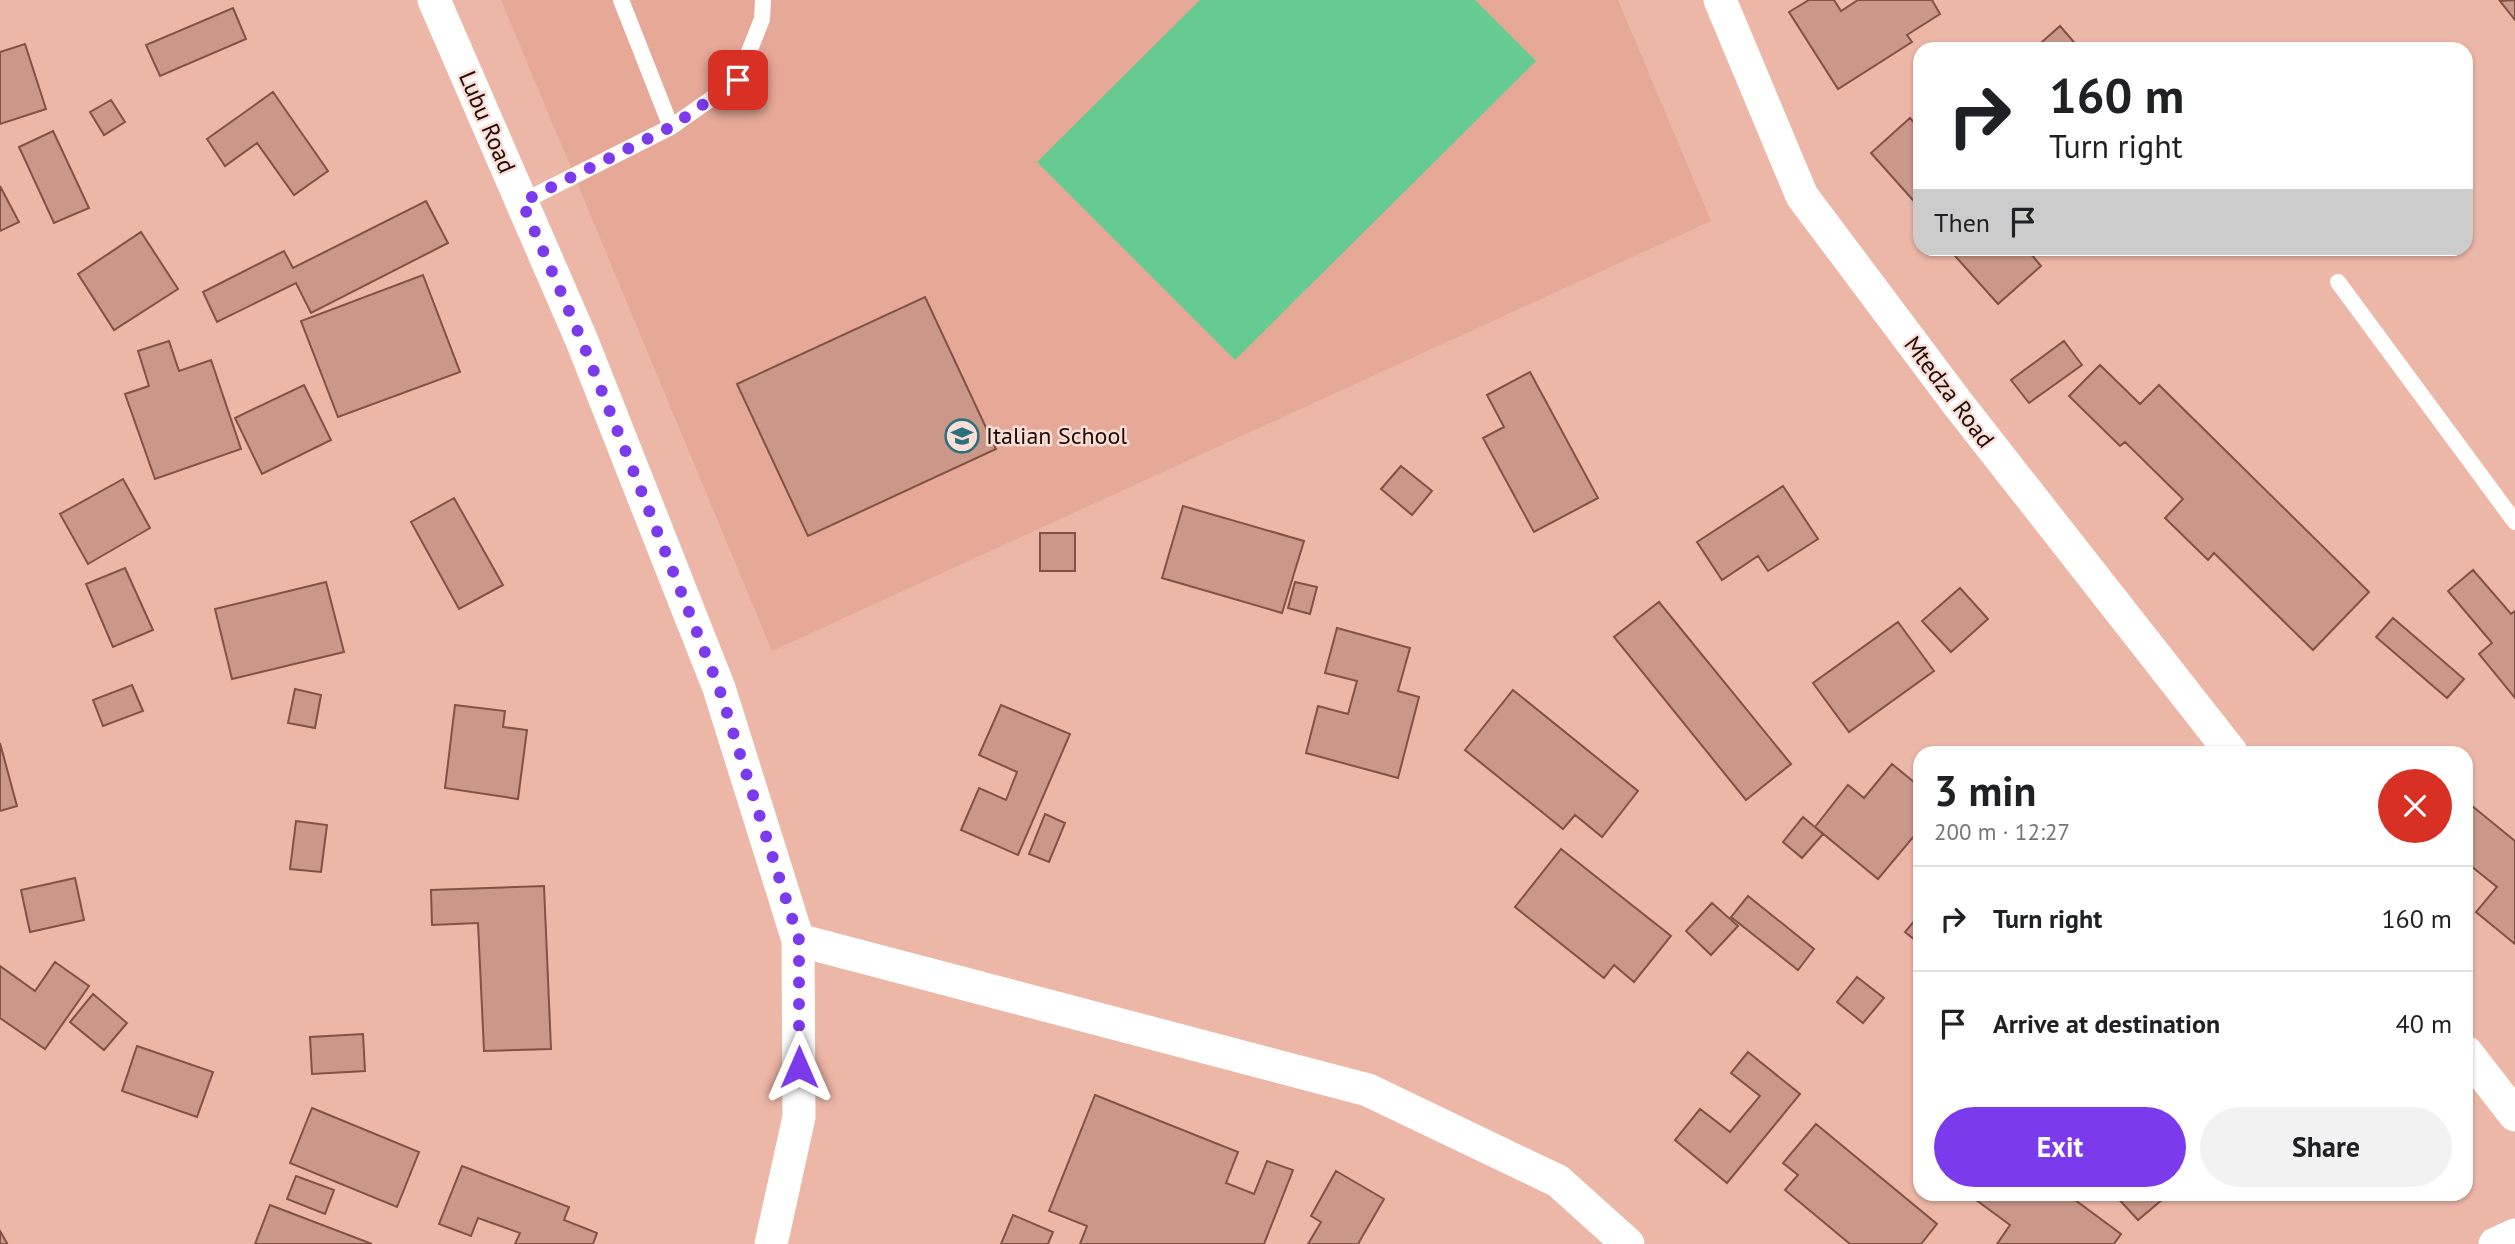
<!DOCTYPE html>
<html lang="en">
<head>
<meta charset="utf-8">
<style>
  :root { --surface:#fff; --page:#f2f2f2; --text:#202124; --muted:#757577; --line:#e0e0e0; --accent:#7c3aed }
  body { margin:0; font-family:"PT Sans",sans-serif; background:var(--page); color:var(--text); height:100vh; display:flex; flex-direction:column; font-size:26px; white-space:nowrap }
  * { box-sizing:border-box; margin:0 }
  p { font-size:23px; color:var(--muted) }
  .icon { flex:none; width:38px; height:38px; fill:none; stroke:currentColor; stroke-width:2; stroke-linecap:round; stroke-linejoin:round }
  .map { position:relative; flex:1; overflow:hidden }
  .sheet { position:absolute; left:1913px; top:746px; width:560px; height:455px; display:flex; flex-direction:column; background:var(--surface); border-radius:21px; box-shadow:0 2px 5px #0004 }
  .sheet>* { flex:none }
  .top-card { position:absolute; left:1913px; top:42px; width:560px; height:214px; border-radius:21px; box-shadow:0 2px 5px #0004; background:#fff; color:var(--text); overflow:hidden }
  .pin { position:absolute; display:grid; place-items:center; width:60px; height:60px; color:#fff; margin:-30px; border-radius:14px; box-shadow:0 4px 10px #0006 }
  .me { position:absolute; width:77px; margin:-38px; rotate:0deg; stroke-linejoin:round; filter:drop-shadow(0 0 5px #0008) }
  .turn { display:flex; align-items:center; gap:24px; height:147px; padding:0 21px; font-size:32px }
  .turn .icon { width:91px; height:91px; stroke-width:2.5 }
  .turn b { display:block; font-size:49px; line-height:60px }
  .then { display:flex; align-items:center; height:66px; padding:0 21px; background:#0003; gap:14px; font-size:26px }
  .round { display:grid; place-items:center; flex:none; width:74px; height:74px; border-radius:37px; background:var(--page) }
  .summary { display:flex; align-items:center; justify-content:space-between; height:119px; padding:0 21px }
  h1 { font-size:42px; font-weight:600; line-height:52px }
  .primary-button { display:flex; gap:14px; margin-top:auto; padding:14px 21px }
  .primary-button a { flex:1; height:80px; border-radius:42px; background:var(--accent); color:#fff; font-size:28px; font-weight:600; line-height:80px; text-align:center }
  .primary-button a+a { background:var(--page); color:var(--text) }
  ul { padding:0; list-style:none }
  li { display:flex; align-items:center; gap:21px; height:105px; padding:0 21px; border-top:2px solid var(--line) }
  li div { flex:1 }
  li b { display:block; font-size:26px }
  li em { font-style:normal }
  .map>svg:first-child { display:block }
  .built { fill:#e6a897 }
  .green { fill:#65cb90 }
  .building { fill:#cb9788; stroke:#815245; stroke-width:2 }
  .lines { fill:none; stroke-linecap:round; stroke-linejoin:round }
  .service { stroke:#fff; stroke-width:16 }
  .minor { stroke:#fff; stroke-width:33 }
  .route { stroke:#7c3aed; stroke-width:12; stroke-dasharray:0 21.6 }
  .labels { text-anchor:middle; stroke-width:5; stroke-linejoin:round; paint-order:stroke }
  .street-label { font-size:24px; fill:#1c0a05; stroke:#fbdfd7 }
  .poi-label { font-size:24px; fill:#1c0a05; stroke:#fbdfd7; text-anchor:start }
</style>
</head>
<body>
<div class="map">
<svg width="2515" height="1244" viewBox="0 0 2515 1244">
  <rect width="100%" height="100%" fill="#edb7a7"/>
  <path class="built" d="M501,0H1618L1711,221L772,651Z"/>
  <path class="green" d="M1200,0H1475L1536,61L1235,360L1037,162Z"/>
  <path class="building" d="M1809,0H1834L1841,11L1858,0H1932L1940,14L1907,35L1912,42L1838,89L1789,12Z
    M2515,0V20L2500,1Z
    M233,8L246,39L160,76L146,45Z
    M2060,26L2080,49H2034Z
    M25,44L46,109L0,124V52Z
    M273,92L328,171L294,195L257,143L225,166L207,139Z
    M111,100L125,122L104,135L90,112Z
    M1910,118L1920,129V208L1871,153Z
    M53,131L89,208L54,223L19,147Z
    M0,186L19,222L0,231Z
    M426,201L448,243L311,313L296,283L217,322L203,292L284,251L293,268Z
    M141,232L178,289L114,330L78,274Z
    M1948,248H2026L2041,266L1998,304Z
    M423,275L460,372L338,417L301,321Z
    M925,297L996,449L808,536L737,384Z
    M169,341L179,371L211,360L241,449L155,479L125,394L149,386L138,351Z
    M2064,341L2082,365L2029,403L2011,380Z
    M2100,365L2140,404L2159,385L2369,592L2313,650L2214,553L2208,560L2165,518L2183,499L2125,442L2120,446L2069,396Z
    M1530,372L1598,498L1534,532L1483,438L1504,427L1487,395Z
    M304,385L331,440L262,474L235,418Z
    M1401,466L1432,491L1412,515L1381,489Z
    M123,479L150,528L88,564L60,514Z
    M1783,486L1818,539L1768,571L1758,556L1722,580L1697,542Z
    M454,498L503,585L459,609L411,522Z
    M1183,506L1304,541L1282,613L1162,578Z
    M1040,533H1075V571H1040Z
    M125,568L153,630L113,647L86,584Z
    M2473,570L2511,614L2515,611V698L2479,654L2492,643L2448,591Z
    M326,582L344,652L232,679L215,609Z
    M1295,582L1317,587L1310,614L1288,608Z
    M1960,588L1988,619L1951,652L1922,621Z
    M1659,602L1791,764L1746,800L1614,637Z
    M2393,618L2464,679L2447,698L2376,637Z
    M1898,622L1934,671L1849,732L1813,683Z
    M1337,628L1410,648L1398,691L1419,697L1398,778L1306,753L1318,706L1348,714L1357,681L1325,673Z
    M132,685L143,711L103,726L93,700Z
    M295,689L321,695L315,728L288,723Z
    M1513,690L1638,791L1602,837L1575,815L1563,829L1465,750Z
    M455,705L505,711L503,727L527,730L518,799L445,788Z
    M1001,705L1070,734L1018,855L961,830L979,788L1006,800L1017,772L979,755Z
    M0,743L17,806L0,811Z
    M1892,764L1920,787V829L1878,879L1815,827L1848,785L1864,798Z
    M2466,801L2515,841V944L2476,912L2497,887L2466,862Z
    M1045,814L1065,823L1049,862L1029,854Z
    M1803,817L1823,834L1802,858L1783,842Z
    M296,821L327,825L321,872L290,869Z
    M1561,849L1671,936L1634,982L1614,965L1604,978L1515,907Z
    M75,878L84,920L30,932L21,890Z
    M544,886L551,1049L484,1051L478,923L432,925L431,890Z
    M1748,896L1814,949L1798,970L1731,917Z
    M1712,903L1738,926L1711,955L1686,931Z
    M1920,914V944L1905,932Z
    M55,962L89,986L45,1049L0,1018V966L35,991Z
    M1857,977L1884,998L1863,1023L1837,1002Z
    M93,994L127,1023L104,1050L70,1022Z
    M363,1034L365,1071L312,1074L310,1037Z
    M137,1046L213,1072L197,1117L122,1091Z
    M1748,1052L1800,1094L1727,1183L1675,1140L1700,1109L1730,1132L1760,1096L1731,1073Z
    M1095,1095L1238,1152L1226,1183L1254,1194L1267,1161L1293,1170L1264,1244H1080L1087,1226L1049,1211Z
    M312,1108L419,1152L397,1207L290,1163Z
    M1816,1124L1937,1224L1921,1244H1850L1785,1190L1798,1175L1783,1163Z
    M462,1166L569,1207L564,1220L597,1233L593,1244H515L520,1233L478,1218L471,1236L439,1224Z
    M1336,1171L1384,1199L1358,1244H1308L1321,1222L1311,1216Z
    M296,1176L334,1190L325,1214L287,1199Z
    M1968,1194H2067L2121,1234L2114,1244H1997L2010,1225Z
    M2114,1194H2169L2138,1220Z
    M270,1205L372,1244H255Z
    M1013,1215L1053,1232L1048,1244H1001Z
    M0,1231L7,1243L6,1244H0Z"/>
  <g class="lines">
    <path class="service" d="M621,0L671,127
      M522,202L671,127L738,80L762,19L763,0
      M2338,282L2515,522"/>
    <path class="minor" d="M434,0L582,341L719,688L798,940L799,1117L771,1244
      M1720,0L1802,196L1958,404L2231,752
      M798,940L1368,1090L1558,1181L1628,1244
      M2466,1052L2515,1115
      M2495,1244L2515,1235"/>
  </g>
  <g class="lines">
    <path class="route" d="M738,80L671,127L522,202L582,341L719,688L799,940V1067"/>
  </g>
  <defs>
    <symbol id="school-ring" viewBox="-11 -11 22 22"><circle r="9.5" fill="#fbdfd7" stroke="#2c7080" stroke-width="1.5"/><path d="M0-5L7-2L0 1L-7-2ZM-4 1L0 2.5L4 1V4Q0 6-4 4Z" fill="#2c7080"/></symbol>
  </defs>
  <g fill-rule="evenodd">
    <use href="#school-ring" x="943" y="417" width="38" height="38"/>
  </g>
  <g class="labels">
    <g class="street-label">
      <text transform="translate(487 122) rotate(67)" y="8">Lubu Road</text>
      <text transform="translate(1949 392) rotate(53)" y="8">Mtedza Road</text>
    </g>
    <g class="poi-label">
      <text x="986" y="444">Italian School</text>
    </g>
  </g>
</svg>
<div class="pin" style="left:738px;top:80px;background:#d93025"><svg class="icon" aria-label="arrive" viewBox="0 0 24 24"><path d="M6 21V4h12l-3 4 3 4H6"/></svg></div>
<svg class="me" style="left:799px;top:1067px" viewBox="-20 -20 40 40"><path d="M0-17L14 15 0 8-14 15z" fill="#7c3aed" stroke="#fff" stroke-width="4"/></svg>
<div class="top-card">
<div class="turn"><svg class="icon" aria-label="right" viewBox="0 0 24 24"><path d="M7 20v-9h11M14 6l5 5-5 5"/></svg><div><b>160 m</b>Turn right</div></div>
<div class="then">Then<svg class="icon" aria-label="arrive" viewBox="0 0 24 24"><path d="M6 21V4h12l-3 4 3 4H6"/></svg></div>
</div>
<section class="sheet">
<div class="summary"><div><h1>3 min</h1><p>200 m · 12:27</p></div><a class="round" style="background:#d93025;color:#fff"><svg class="icon" aria-label="close" viewBox="0 0 24 24"><path d="M6 6l12 12M18 6L6 18"/></svg></a></div>
<ul>
<li><svg class="icon" aria-label="right" viewBox="0 0 24 24"><path d="M7 20v-9h11M14 6l5 5-5 5"/></svg><div><b>Turn right</b></div><em>160 m</em></li>
<li><svg class="icon" aria-label="arrive" viewBox="0 0 24 24"><path d="M6 21V4h12l-3 4 3 4H6"/></svg><div><b>Arrive at destination</b></div><em>40 m</em></li>
</ul>
<div class="primary-button"><a>Exit</a><a>Share</a></div>
</section>
</div>
</body>
</html>
